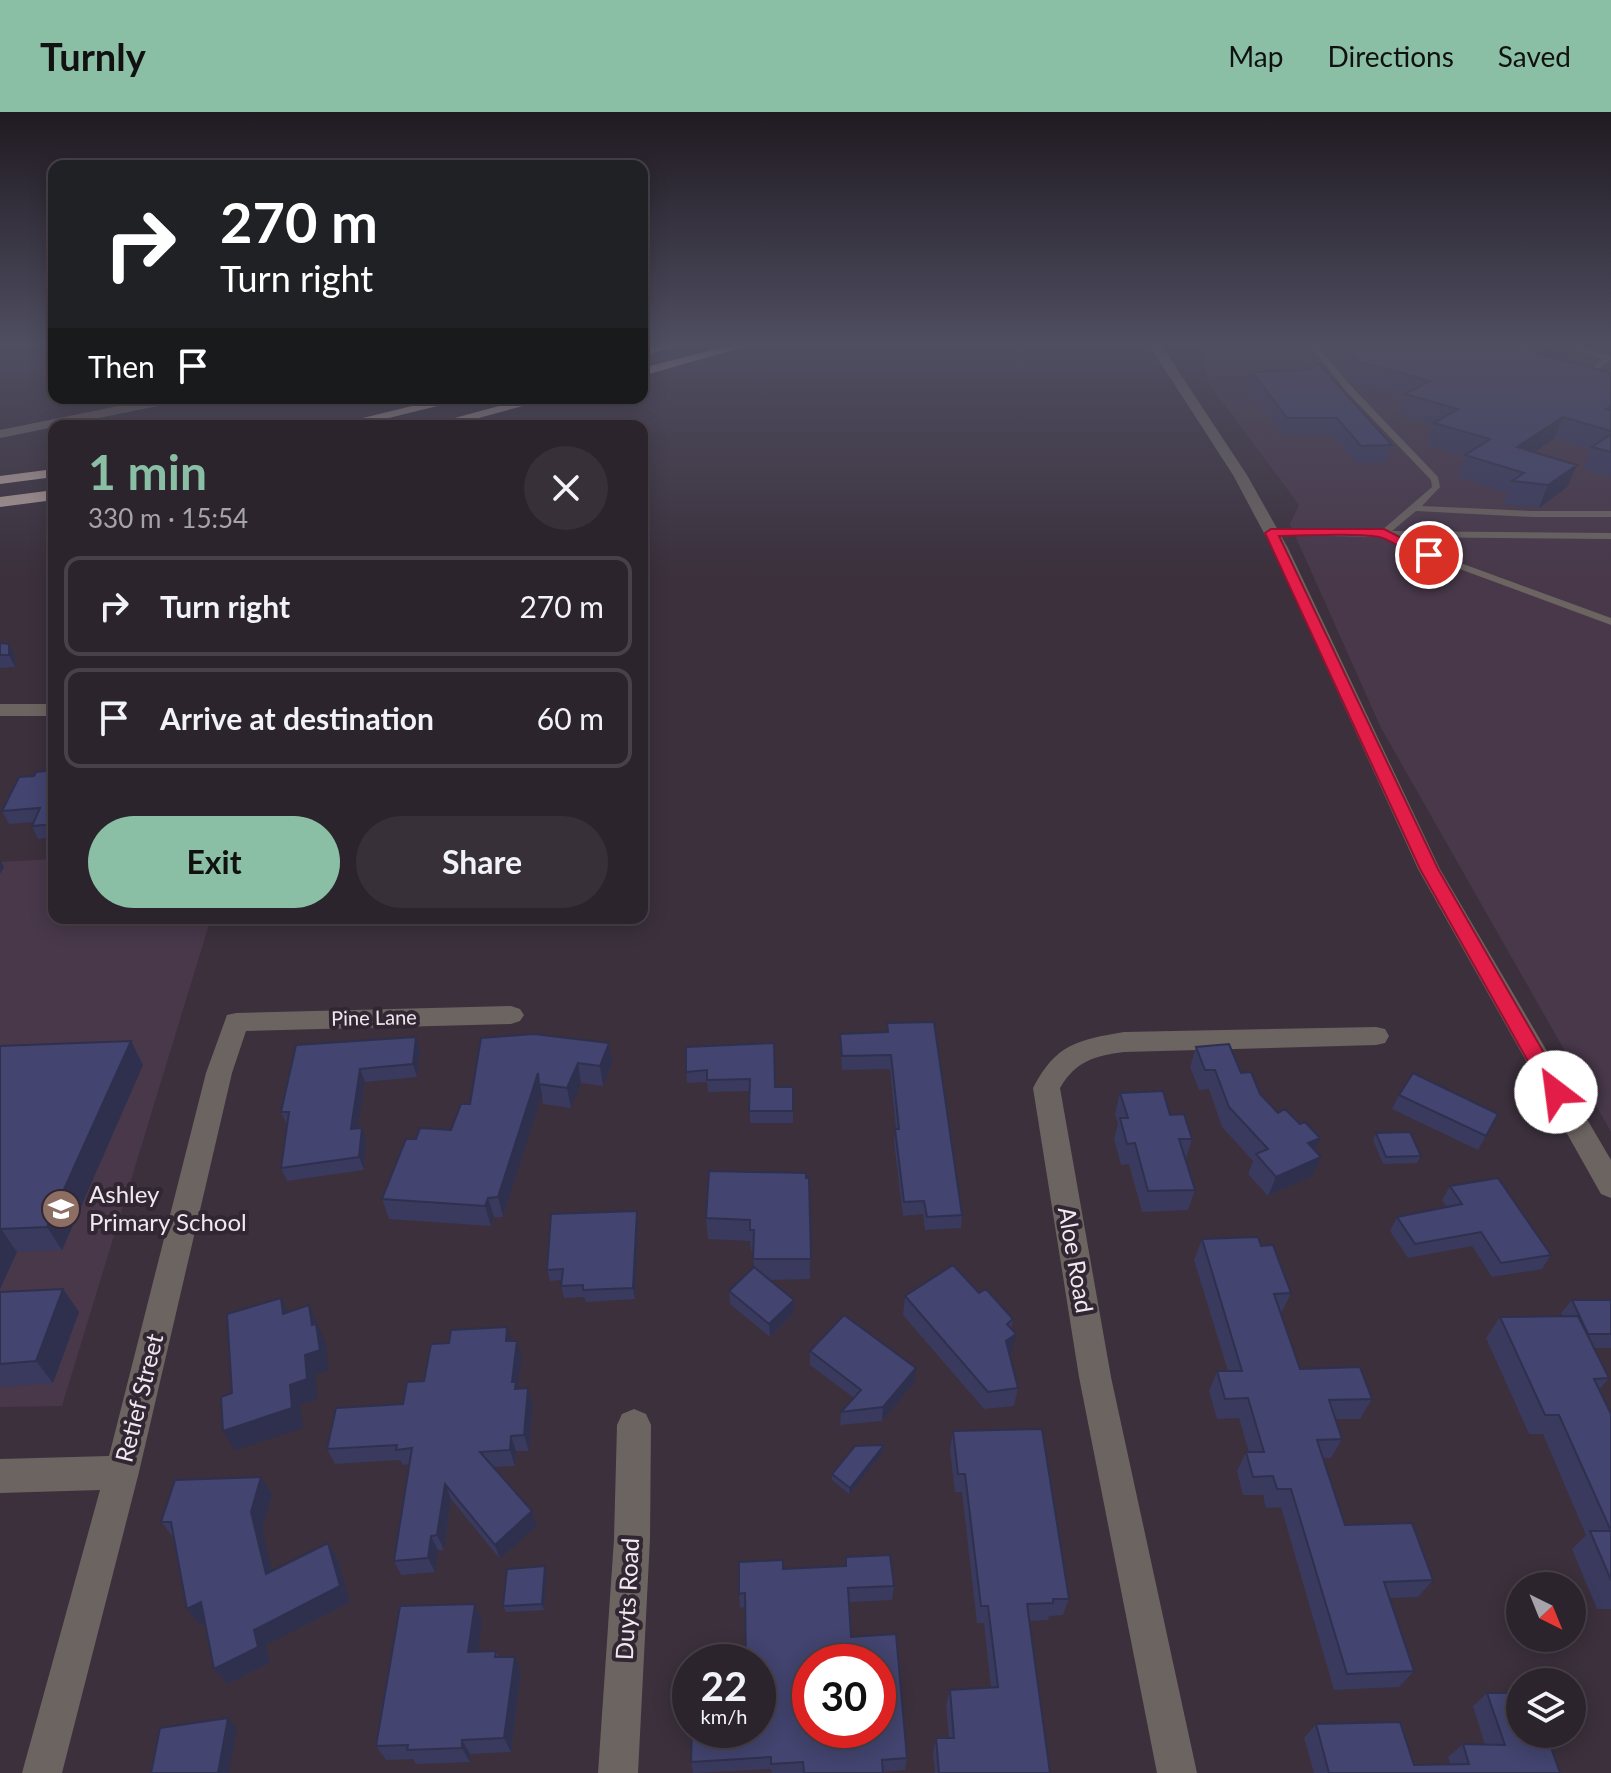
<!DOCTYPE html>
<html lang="en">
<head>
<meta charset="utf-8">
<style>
  :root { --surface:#2c242d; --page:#383039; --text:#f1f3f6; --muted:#a6a4aa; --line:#484149; --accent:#8abfa5 }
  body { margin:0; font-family:Lato,sans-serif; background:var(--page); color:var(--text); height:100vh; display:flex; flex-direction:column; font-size:30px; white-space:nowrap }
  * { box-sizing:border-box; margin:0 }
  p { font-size:26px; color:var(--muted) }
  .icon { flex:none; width:44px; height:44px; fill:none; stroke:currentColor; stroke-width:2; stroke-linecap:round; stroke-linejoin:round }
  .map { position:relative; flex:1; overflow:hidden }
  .side { position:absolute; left:48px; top:308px; width:600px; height:504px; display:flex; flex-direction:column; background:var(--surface); border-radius:16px; box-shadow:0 4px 20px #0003,0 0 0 2px var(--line) }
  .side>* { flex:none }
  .banner { position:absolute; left:48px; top:48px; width:600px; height:244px; border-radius:16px; box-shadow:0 4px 20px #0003,0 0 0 2px var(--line); background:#202124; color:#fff; overflow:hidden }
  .needle { width:52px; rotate:137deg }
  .fabs { position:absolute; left:1506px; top:1460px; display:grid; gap:16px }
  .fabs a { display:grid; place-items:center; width:80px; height:80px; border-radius:50%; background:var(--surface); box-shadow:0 4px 20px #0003,0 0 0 2px var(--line); font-size:40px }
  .speed { position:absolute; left:672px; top:1532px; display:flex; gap:16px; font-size:40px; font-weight:700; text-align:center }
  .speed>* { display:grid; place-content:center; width:104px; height:104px; border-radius:50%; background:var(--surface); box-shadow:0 4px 20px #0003,0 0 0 2px var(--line); line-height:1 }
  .speed small { font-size:20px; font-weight:400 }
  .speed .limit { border:12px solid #d22; background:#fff; color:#111 }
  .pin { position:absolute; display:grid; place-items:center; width:68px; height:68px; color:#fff; margin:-34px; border:4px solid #fff; border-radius:50%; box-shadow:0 2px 8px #0007 }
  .me { position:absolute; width:88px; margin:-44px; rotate:330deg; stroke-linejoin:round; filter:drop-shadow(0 0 6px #0008) }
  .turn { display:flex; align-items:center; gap:28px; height:168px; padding:0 40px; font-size:36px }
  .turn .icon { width:104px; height:104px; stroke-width:2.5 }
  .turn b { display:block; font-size:56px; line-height:68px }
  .then { display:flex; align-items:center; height:76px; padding:0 40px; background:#0003; gap:16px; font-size:30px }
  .round { display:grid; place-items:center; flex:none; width:84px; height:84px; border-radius:42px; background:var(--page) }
  .summary { display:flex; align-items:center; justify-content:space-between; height:136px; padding:0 40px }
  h1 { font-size:48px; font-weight:700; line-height:60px; color:var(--accent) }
  .primary-button { display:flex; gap:16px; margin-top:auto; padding:16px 40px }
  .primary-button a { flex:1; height:92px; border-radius:48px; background:var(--accent); color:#111; font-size:32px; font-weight:700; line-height:92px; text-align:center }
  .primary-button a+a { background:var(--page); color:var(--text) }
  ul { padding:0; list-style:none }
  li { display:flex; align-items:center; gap:24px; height:100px; margin:0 16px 12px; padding:0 24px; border:4px solid var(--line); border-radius:16px }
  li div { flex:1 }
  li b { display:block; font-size:30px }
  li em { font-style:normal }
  header { display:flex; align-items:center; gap:48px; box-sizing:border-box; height:112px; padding:0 40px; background:var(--accent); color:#111 }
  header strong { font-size:38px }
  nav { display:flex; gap:44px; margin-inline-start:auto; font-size:28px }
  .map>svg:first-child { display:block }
  .built { fill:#48384a }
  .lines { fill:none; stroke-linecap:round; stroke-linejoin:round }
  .path { stroke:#918892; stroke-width:3; stroke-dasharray:2 3; stroke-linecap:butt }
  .lane { fill:#6c6461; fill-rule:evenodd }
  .street { fill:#6c6461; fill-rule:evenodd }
  .highway { fill:#b7a39c; fill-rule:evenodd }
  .wall { fill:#3a3a5f }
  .shaded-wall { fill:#2f304e }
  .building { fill:#43446f; stroke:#2f304e; stroke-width:2; fill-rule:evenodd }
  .route { fill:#e11d48; stroke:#92132f; stroke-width:2 }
  .labels { text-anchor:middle; stroke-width:8; stroke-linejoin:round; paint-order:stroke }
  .street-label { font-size:20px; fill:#efe8f0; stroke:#312632 }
  .near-poi-label { font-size:24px; fill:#efe8f0; stroke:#312632; text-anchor:start }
  .near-street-label { font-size:24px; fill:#efe8f0; stroke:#312632 }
</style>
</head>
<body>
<header>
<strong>Turnly</strong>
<nav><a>Map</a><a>Directions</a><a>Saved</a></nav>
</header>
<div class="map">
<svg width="1611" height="1661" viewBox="0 0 1611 1661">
  <rect width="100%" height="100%" fill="#3b303c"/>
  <path class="built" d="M1201,233H1611V1020L1381,616L1290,412L1299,393L1209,272Z
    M54,747V806H211L62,1294L0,1295V750Z"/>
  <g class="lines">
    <path class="path" d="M0,234L12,233"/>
    <path class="lane" d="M1310,233H1316L1352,275L1438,365L1440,375L1422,394L1532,399H1611V405H1532L1416,399L1392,419L1611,421V427L1397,425L1406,431L1611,506V513L1400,435L1384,425L1268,423V419L1271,418L1381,419L1432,375L1431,368L1346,279Z
      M1562,233H1572L1610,244V248L1591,263L1611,281V287L1583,263L1602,247Z"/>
    <path class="street" d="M1149,233H1161L1247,363L1288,436L1440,757L1611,1048V1086L1601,1082L1418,757L1272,436L1233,363Z
      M158,286H185L178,290L0,326V318Z
      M0,592H54V604H0Z
      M511,894L520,897L524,903L520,909L511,912L246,919L232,961L139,1360L62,1661H22L100,1378L0,1381V1347L109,1344L206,961L227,903L236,901Z
      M1376,915L1385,917L1389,924L1385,931L1376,933L1124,940C1094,944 1076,949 1060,976L1111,1265L1197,1661H1157L1079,1265L1033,976C1056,932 1077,928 1124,920Z
      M634,1297L646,1302L651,1313L650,1427L638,1661H598L614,1427L617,1313L622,1302Z"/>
    <path class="highway" d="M658,233H677L642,244V236Z
      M732,233H750L642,264V256Z
      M445,286H470L356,314H330Z
      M529,286H552L449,314H425Z
      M54,357V365L0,372V364Z
      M54,378V388L0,395V385Z"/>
  </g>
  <path class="wall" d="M1345,235H1443L1570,239L1557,247L1611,262V365L1583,357L1591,338L1554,327L1534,340L1567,375L1539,396L1504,392L1508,381L1457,365L1464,344L1427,333L1433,313L1399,303L1405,284L1351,270L1339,256Z
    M1306,258L1392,333L1386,350L1356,351L1333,323H1283L1248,276L1252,260Z
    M0,531L9,532L15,544V555L0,556Z
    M54,658V725L38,727L32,714L34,710L9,712L2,699L34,664Z
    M887,911L962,1103L961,1116L925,1118L923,1102L903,1104L894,1030L895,1017H896L890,957L842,958L840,922L887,920Z
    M481,926L612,951L603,974L581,971L571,996L543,992L542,983L503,1105H494L491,1114L389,1107L382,1087L416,1027L451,1018L470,992Z
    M131,929L143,953L62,1138L17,1140L0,1177V934Z
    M296,933L420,938L417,965L365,970L358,1016L366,1029L364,1058L287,1069L281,1056L287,1013L281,1000Z
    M686,935L775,975H793V1011H750V979L708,980L707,970L687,971Z
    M1196,935L1241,961L1260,982L1315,1038L1312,1064L1268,1084L1248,1062L1253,1049L1222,1015L1209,977L1199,978L1190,955Z
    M1120,981L1170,1003L1192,1027L1186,1047L1195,1078L1188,1098L1142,1100L1129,1052L1121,1053L1114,1027L1118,1012L1115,1002Z
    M1399,983L1498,1002L1478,1038L1392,997Z
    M1376,1021L1421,1044L1417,1051L1383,1052L1373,1028Z
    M806,1066H809L810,1167L769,1168L794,1201L770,1225L730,1192L729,1179L754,1156L753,1139H751L750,1129L708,1127L706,1106Z
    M1450,1074L1551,1143L1542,1157L1492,1165L1472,1134L1408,1146L1390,1119L1397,1105L1447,1095L1442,1088Z
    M638,1111L635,1187L586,1190L584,1185L564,1186L561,1174L562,1168L550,1169L547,1158Z
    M1202,1127L1261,1134L1291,1181L1281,1201L1300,1257L1372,1287L1360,1307H1335L1342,1327L1331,1346H1323L1345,1413L1433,1468L1418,1485L1389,1486L1414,1559L1399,1575L1334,1578L1281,1395L1266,1396L1263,1383H1243L1237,1359L1246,1340H1249L1239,1306L1217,1307L1209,1279L1217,1259H1228L1194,1148Z
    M63,1177L79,1200L53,1271L0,1275V1180Z
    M979,1181L1013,1207L1011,1217L1012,1240L1009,1243L1018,1276L1014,1294L984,1297L903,1203L905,1184Z
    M1572,1188H1611V1236H1594L1609,1266L1599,1278L1611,1302V1497H1597L1572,1437L1586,1423L1543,1322H1529L1486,1226L1500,1205L1563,1204L1561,1201Z
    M512,1229L522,1245L518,1276H528L533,1292L529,1339H516L515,1354L493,1355L532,1399L537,1414L500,1447L451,1387L444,1438H438L435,1460L401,1463L394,1449L410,1352L403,1353L400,1348L335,1352L327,1337L403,1292L424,1269Z
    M810,1239L915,1269L882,1309L840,1313L841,1300L854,1286L810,1253Z
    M953,1319L1069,1487L1063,1503L1049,1504L1048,1508L1029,1509L1050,1661H935L933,1641L936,1626H949L946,1593L950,1578L991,1576L984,1511H977L962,1380H955L950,1338Z
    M884,1333L883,1340L849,1382L832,1368V1362Z
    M261,1365L272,1382L262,1417L272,1459L328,1431L338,1448L350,1490L266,1533L270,1550L228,1572L214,1557L205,1510L200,1513L174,1426L161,1410Z
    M846,1445L894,1474L892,1488L849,1490L851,1525L907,1646L905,1658L883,1660V1661H772L771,1657L693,1661L691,1650L758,1618L745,1495L740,1496L739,1482L783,1457L845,1454Z
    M547,1460L544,1498L506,1500L503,1494Z
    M475,1492L482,1508L478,1539H496L499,1545L521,1560L511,1640L470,1642V1650L416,1652L413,1647L386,1648L376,1634Z
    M1487,1581L1560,1661H1314L1304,1626L1316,1612L1414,1653L1450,1652L1448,1645L1463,1632L1485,1633L1473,1594Z"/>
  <path class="shaded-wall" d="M1555,233H1573L1570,239L1530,263L1538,242Z
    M100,286H119L101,288Z
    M1563,305L1554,327L1508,358L1517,335Z
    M1577,353L1567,375L1539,396L1548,373Z
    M9,532L15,544V555L9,543Z
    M0,747L4,755L0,762Z
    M416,925L420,938L417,965L413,952Z
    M131,929L143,953L62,1138L47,1115Z
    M609,931L612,951L603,974L600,954Z
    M578,951L581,971L571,996L567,976Z
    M360,957L365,970L356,1030L351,1017Z
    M538,961L542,983L503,1105L498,1085Z
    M362,1016L366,1029L364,1058L359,1045Z
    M1320,1026L1312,1045L1308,1031Z
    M1321,1045L1312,1064L1268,1084L1276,1065Z
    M488,1086L494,1105L491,1114L485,1094Z
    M637,1099L638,1111L635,1187L633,1176Z
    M1,1117L17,1140L0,1177V1119Z
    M63,1177L79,1200L53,1271L36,1249Z
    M281,1186L291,1206L283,1202Z
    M794,1188V1201L770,1225L769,1212Z
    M309,1193L326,1232L329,1258L315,1263L318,1287L300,1293L303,1316L235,1338L223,1319L305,1243L312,1213Z
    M507,1215L512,1231L506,1229Z
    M1016,1222L1012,1240L1002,1248L1006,1229Z
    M517,1229L522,1245L517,1283L512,1270Z
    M916,1256L915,1269L882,1309L883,1295Z
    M528,1276L533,1292L529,1339L524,1323Z
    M511,1324L516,1339L515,1354L510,1338Z
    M884,1333L883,1340L849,1382L850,1376Z
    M261,1365L272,1382L262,1417L277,1478L266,1462L251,1400Z
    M445,1372L451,1387L444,1438L437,1423Z
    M532,1399L537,1414L500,1447L495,1433Z
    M431,1424L438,1438L435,1460L428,1446Z
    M328,1431L338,1448L350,1490L266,1533L270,1550L228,1572L214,1557L254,1518Z
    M545,1454L547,1460L544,1498L542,1492Z
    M201,1490L214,1505L200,1513L187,1497Z
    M475,1492L482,1508L476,1555L468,1540Z
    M515,1545L521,1560L511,1640L504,1626Z
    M228,1606L237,1616L229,1661H218Z
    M462,1628L470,1642V1650L462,1636Z"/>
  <path class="building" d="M1350,233H1433L1443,235L1448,233H1555L1538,242L1608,260L1611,262V294L1606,297L1611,298V319L1563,305L1517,335L1577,353L1548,373L1512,369L1524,361L1465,343L1490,327L1434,311L1458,297L1405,282L1430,269L1357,249L1345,235Z
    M1319,252L1392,333L1361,334L1337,306H1287L1252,260L1306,258Z
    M1611,322V340L1592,335Z
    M0,531L9,532V543H0Z
    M54,658V712L32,714L40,696L2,699L19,665L34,664L36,660Z
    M934,910L962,1103L927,1105L924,1089L904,1090L895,1017H899L891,943L842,944L840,922L888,920L887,911Z
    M534,922L609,931L600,954L578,951L567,976L539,972L538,961L498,1085L488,1086L485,1094L382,1087L406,1027H416L420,1016L451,1018L461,992H470L481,926Z
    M416,925L413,952L360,957L351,1017L362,1016L359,1045L281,1056L289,1000H281L296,933Z
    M131,929L47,1115L1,1117L0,1119V934Z
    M774,931L775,975H793V999H749L750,967L707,968V958L686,960V935Z
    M1229,932L1241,961L1251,960L1260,982L1278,1001L1285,997L1300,1012L1305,1010L1320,1026L1308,1031L1321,1045L1276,1065L1256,1042L1268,1037L1229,995L1215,958H1205L1196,935Z
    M1413,961L1498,1002L1486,1024L1399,983Z
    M1163,979L1170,1003L1184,1002L1192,1027H1179L1195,1078L1148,1079L1135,1031L1127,1032L1120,1006H1128L1120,981Z
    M1410,1020L1421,1044L1386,1045L1376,1021Z
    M709,1059L806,1061V1066H809L811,1147H753L754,1118H750V1108L706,1106Z
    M1498,1066L1551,1143L1501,1151L1481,1120L1415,1132L1397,1105L1462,1092L1450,1074Z
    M637,1099L633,1176L583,1178V1173L561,1174L563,1157L547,1158L551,1102Z
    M1258,1125L1261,1134L1273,1133L1291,1181L1274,1182L1300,1257L1360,1255L1372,1287L1329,1288L1342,1327L1317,1328L1345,1413L1412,1411L1433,1468L1384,1470L1414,1559L1347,1562L1291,1377H1277L1273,1364L1253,1365L1246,1340H1264L1248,1286L1225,1287L1217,1259H1242L1202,1127Z
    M953,1153L979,1181L986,1177L1013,1207L1007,1212L1016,1222L1006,1229L1018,1276L988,1280L905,1184Z
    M754,1155L794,1188L769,1212L729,1179Z
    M63,1177L36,1249L0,1252V1180Z
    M281,1186L283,1202L309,1193L312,1213L316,1212L320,1238L305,1243L307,1267L290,1273L292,1296L223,1319L221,1285L232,1281L227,1202Z
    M1572,1188H1611V1222H1588Z
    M844,1203L916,1256L883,1295L841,1300L861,1278L810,1239Z
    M1578,1204L1609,1266L1594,1267L1611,1302V1468L1590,1419H1611L1559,1303H1545L1500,1205Z
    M507,1215L506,1229H517L512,1270H516L515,1277L528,1276L524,1323L511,1324L510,1338L480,1340L532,1399L495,1433L445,1372L437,1423L431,1424L428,1446L394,1449L412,1336L396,1338L397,1333L327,1337L336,1296L403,1292L407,1270L424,1269L431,1232L449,1231L451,1218Z
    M1042,1317L1069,1487H1053V1491L1027,1492L1050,1661H939L936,1626H954L950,1578L998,1575L988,1494H981L965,1362H958L953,1319Z
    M884,1333L850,1376L832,1362L855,1334Z
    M261,1365L251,1400L266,1462L328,1431L340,1474L254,1518L258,1535L214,1557L201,1490L187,1497L171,1410H161L175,1368Z
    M890,1443L894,1474L848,1476L851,1525L896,1522L907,1646L882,1648L883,1661H804L803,1650L771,1652V1645L691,1650L692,1618H758V1550H746L745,1481L739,1482V1450L783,1448V1457L846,1454V1445ZM810,1550H878V1618H810Z
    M545,1454L542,1492L503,1494L507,1457Z
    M475,1492L468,1540L496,1539L495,1545H515L504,1626L462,1628V1636L407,1638L408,1633L376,1634L400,1494Z
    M1487,1581H1520V1622H1546L1560,1661H1329L1316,1612L1400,1610L1414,1653L1469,1652L1463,1632L1505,1633Z
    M228,1606L218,1661H151L160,1616Z"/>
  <linearGradient id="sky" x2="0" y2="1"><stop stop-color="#201a21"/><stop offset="0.5" stop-color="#4f4e61"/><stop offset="1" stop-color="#4f4e61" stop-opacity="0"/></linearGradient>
  <rect width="1611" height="465" fill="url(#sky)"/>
  <path class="route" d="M1271,417H1384L1435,443C1419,454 1396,428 1379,425C1353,420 1308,424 1279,424L1438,757L1563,974L1566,980L1563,985H1548L1420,757L1265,421Z"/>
  <defs>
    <symbol id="school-disc" viewBox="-11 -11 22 22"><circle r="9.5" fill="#8d6e63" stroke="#312632"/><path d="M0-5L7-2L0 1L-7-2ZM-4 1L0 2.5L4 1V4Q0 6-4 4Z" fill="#fff"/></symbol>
  </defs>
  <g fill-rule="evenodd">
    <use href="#school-disc" x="39" y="1075" width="44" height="44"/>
  </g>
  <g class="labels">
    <g class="street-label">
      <text transform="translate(374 906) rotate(-1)" y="7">Pine Lane</text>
    </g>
    <g class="near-poi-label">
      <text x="89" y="1091">Ashley<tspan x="89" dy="28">Primary School</tspan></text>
    </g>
    <g class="near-street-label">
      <text transform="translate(1075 1148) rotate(80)" y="8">Aloe Road</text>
      <text transform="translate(140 1286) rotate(-76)" y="8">Retief Street</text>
      <text transform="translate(628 1487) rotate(-87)" y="8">Duyts Road</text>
    </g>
  </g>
</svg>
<div class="fabs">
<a><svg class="needle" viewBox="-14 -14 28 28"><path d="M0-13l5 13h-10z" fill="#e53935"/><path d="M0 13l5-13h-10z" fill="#a6a4aa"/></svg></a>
<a><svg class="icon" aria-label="layers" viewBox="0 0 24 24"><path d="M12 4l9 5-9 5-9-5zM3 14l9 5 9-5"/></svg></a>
</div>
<div class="speed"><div>22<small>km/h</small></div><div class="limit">30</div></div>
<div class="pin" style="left:1429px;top:443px;background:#d93025"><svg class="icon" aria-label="arrive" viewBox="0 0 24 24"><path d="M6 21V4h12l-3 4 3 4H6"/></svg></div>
<svg class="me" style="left:1556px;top:980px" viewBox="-20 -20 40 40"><circle r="19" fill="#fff"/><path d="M0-13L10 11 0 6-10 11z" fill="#e11d48"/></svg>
<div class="banner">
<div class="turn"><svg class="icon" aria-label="right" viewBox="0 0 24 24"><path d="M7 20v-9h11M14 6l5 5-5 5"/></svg><div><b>270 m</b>Turn right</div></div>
<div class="then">Then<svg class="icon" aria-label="arrive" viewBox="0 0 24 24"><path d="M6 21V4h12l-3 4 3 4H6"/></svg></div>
</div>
<section class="side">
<div class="summary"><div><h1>1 min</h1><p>330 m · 15:54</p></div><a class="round"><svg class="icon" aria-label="close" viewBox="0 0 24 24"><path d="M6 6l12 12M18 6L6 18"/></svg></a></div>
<ul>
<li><svg class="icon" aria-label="right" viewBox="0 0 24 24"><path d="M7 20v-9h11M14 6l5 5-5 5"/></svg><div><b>Turn right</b></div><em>270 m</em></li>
<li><svg class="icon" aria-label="arrive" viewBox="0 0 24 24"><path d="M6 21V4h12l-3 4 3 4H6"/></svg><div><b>Arrive at destination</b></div><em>60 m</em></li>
</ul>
<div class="primary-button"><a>Exit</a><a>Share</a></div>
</section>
</div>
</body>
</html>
